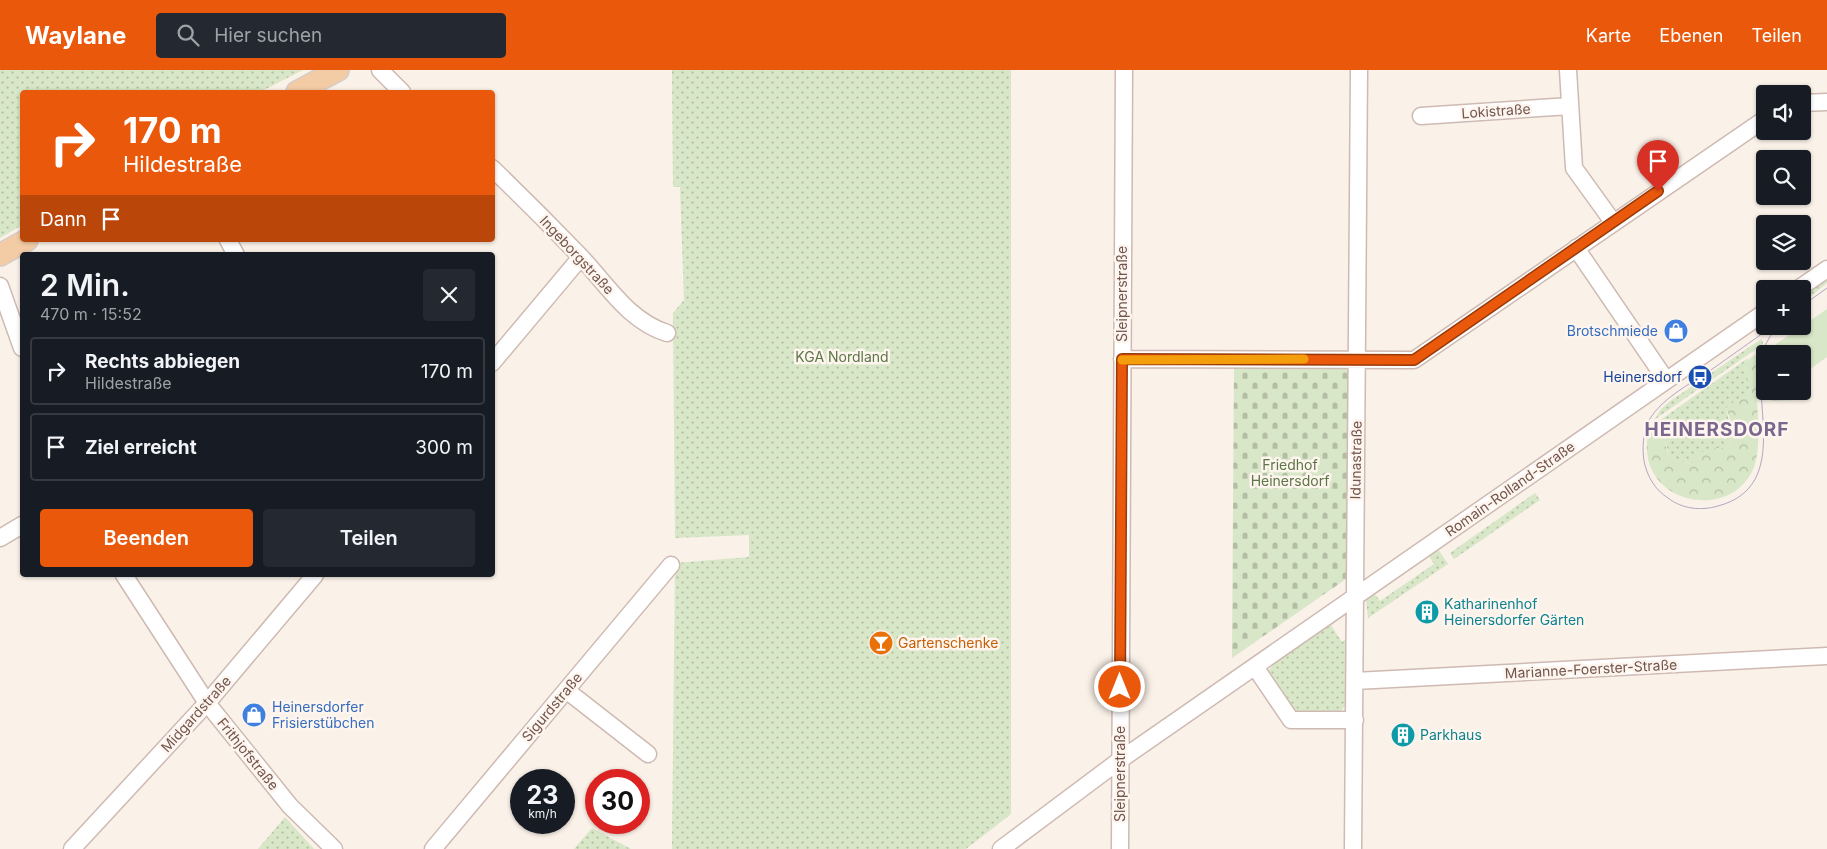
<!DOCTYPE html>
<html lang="de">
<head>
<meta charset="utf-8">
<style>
  :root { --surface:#171b24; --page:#242831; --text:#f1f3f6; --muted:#9ea1a6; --line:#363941; --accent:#ea580c }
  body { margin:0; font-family:Inter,sans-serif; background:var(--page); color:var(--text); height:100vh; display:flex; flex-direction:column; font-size:19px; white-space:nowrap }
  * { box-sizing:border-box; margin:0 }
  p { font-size:16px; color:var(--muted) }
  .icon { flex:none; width:28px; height:28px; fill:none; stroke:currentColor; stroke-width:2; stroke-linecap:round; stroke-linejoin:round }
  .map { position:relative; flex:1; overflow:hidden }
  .panel { position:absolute; left:20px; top:182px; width:475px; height:325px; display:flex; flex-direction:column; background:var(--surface); border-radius:5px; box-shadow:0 1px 4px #0004 }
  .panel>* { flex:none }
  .banner { position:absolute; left:20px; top:20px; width:475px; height:152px; border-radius:5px; box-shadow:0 1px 4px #0004; background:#ea580c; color:#fff; overflow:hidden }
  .fabs { position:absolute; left:1756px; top:15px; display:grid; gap:10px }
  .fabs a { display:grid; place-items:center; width:55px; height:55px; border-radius:5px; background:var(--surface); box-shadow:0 1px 4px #0004; font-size:25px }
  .speed { position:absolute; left:510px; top:699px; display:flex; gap:10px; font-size:25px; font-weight:700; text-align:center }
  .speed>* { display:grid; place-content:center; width:65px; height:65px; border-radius:50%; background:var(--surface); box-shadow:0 1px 4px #0004; line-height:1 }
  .speed small { font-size:12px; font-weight:400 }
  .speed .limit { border:8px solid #d22; background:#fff; color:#111 }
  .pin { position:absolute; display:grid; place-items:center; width:42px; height:42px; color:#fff; margin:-51px -21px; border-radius:50% 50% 50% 0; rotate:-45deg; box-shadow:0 0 5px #0007 }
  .pin .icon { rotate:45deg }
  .me { position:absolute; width:55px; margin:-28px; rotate:0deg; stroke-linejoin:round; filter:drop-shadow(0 0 4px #0008) }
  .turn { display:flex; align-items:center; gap:18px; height:105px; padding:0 20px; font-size:22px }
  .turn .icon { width:65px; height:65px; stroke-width:2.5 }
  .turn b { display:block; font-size:35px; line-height:42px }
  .then { display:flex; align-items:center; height:48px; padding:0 20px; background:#0003; gap:10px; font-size:19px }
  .round { display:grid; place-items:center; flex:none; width:52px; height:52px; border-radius:5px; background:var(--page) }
  .headline { display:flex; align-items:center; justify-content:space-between; height:85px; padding:0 20px }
  h1 { font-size:30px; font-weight:600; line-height:38px }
  .cta { display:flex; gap:10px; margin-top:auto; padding:10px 20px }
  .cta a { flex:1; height:58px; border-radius:5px; background:var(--accent); color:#fff; font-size:20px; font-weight:600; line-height:58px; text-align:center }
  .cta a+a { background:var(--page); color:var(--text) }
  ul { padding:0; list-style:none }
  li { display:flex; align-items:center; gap:15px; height:68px; margin:0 10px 8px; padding:0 10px; border:2px solid var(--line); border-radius:5px }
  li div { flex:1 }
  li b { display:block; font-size:19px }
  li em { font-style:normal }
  header { display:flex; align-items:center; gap:30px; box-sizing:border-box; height:70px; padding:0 25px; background:var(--accent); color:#fff }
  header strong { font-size:24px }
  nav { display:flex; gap:28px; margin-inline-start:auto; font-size:18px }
  .search { width:350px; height:45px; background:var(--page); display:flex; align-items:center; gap:12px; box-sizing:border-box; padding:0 18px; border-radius:5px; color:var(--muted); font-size:19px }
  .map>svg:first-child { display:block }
  .grass { fill:url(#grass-dots) }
  .forest { fill:url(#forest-crowns) }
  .cemetery { fill:url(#cemetery-stones) }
  .park { fill:#d8e7c7 }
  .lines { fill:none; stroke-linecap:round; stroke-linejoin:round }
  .minor-casing { stroke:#cebab2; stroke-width:19 }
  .major-casing { stroke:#d5ccca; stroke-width:24 }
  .minor { stroke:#fff; stroke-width:16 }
  .major { stroke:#f3cca6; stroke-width:21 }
  .tram { stroke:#b2a7c3; stroke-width:1 }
  .route-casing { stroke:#983908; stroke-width:12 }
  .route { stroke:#ea580c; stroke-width:9 }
  .slow { stroke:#f59e0b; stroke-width:9 }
  .labels { text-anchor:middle; stroke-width:5; stroke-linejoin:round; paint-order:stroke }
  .street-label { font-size:14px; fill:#72564e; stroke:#fdf5ee }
  .shop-label { font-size:14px; fill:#366cbe; stroke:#fdf5ee; text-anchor:end }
  .park-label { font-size:14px; fill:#5c7747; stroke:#fdf5ee }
  .transit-label { font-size:14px; fill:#164399; stroke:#fdf5ee; text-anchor:end }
  .culture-label { font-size:14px; fill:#0d838f; stroke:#fdf5ee; text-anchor:start }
  .food-label { font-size:14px; fill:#c56008; stroke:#fdf5ee; text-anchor:start }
  .district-label { font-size:19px; font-weight:bold; letter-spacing:1px; fill:#7b668e; stroke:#fdf5ee }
</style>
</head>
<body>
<header>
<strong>Waylane</strong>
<div class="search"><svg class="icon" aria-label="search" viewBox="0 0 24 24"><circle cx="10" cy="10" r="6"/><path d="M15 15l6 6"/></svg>Hier suchen</div>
<nav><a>Karte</a><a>Ebenen</a><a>Teilen</a></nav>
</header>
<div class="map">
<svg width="1827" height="779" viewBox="0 0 1827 779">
  <defs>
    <pattern id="grass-dots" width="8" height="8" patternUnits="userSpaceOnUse" patternTransform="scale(1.25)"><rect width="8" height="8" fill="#d8e7c7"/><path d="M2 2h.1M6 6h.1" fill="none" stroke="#b4bea4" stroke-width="1.8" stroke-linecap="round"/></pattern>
    <pattern id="forest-crowns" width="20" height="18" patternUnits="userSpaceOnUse" patternTransform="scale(1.25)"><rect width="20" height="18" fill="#d8e7c7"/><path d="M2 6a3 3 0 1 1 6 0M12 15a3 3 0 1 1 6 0" fill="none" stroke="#b4bea4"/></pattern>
    <pattern id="cemetery-stones" width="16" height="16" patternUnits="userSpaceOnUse" patternTransform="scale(1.25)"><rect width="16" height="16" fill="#d8e7c7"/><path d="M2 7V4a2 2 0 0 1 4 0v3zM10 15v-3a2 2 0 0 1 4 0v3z" fill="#b4bea4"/></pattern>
  </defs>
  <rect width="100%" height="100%" fill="#faf1e8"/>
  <path class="grass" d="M0,0H303L260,22H22V155L0,168Z
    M672,0H1011V744L966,779H672L675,493L749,487V465L675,468L673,243L684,230L680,117H673Z
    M1827,208V213L1809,228L1806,223Z
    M1761,269L1763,272L1762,275L1654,350L1661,339L1669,332Z
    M1748,288L1745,299L1750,316L1747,327L1730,334L1726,339L1733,366L1726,378L1711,382L1691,393L1676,391L1668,384C1668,372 1659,367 1649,361L1652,356Z
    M1535,423L1540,430L1454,489L1450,483Z
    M1438,479L1448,494L1368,548L1366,530L1374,523L1380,531L1434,494L1429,486Z
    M1331,555L1342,572L1346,569L1345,636L1340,642H1293L1268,601L1275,593Z
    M285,747L314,779H258Z
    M592,758L631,779H574Z"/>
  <path class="forest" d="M1754,285L1757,286C1753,317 1764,371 1754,397C1731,456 1631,432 1649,361L1654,358L1661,360L1668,384L1676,391L1691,393L1701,382H1711L1714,378H1726L1733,366L1730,348L1726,339L1730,334L1747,327L1750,316L1746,308L1745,293Z"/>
  <path class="cemetery" d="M1234,298H1348L1346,509L1232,588Z"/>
  <path class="park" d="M1827,239V287L1803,304L1802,284H1772V277Z
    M1772,321H1798L1797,330L1772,331Z"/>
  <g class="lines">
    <defs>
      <path id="minor" d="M380,0L402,22
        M1568,0L1574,98L1613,152
        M1802,33L1827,32
        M1421,46L1570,36
        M492,98C522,127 551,156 579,185C606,213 628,251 667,263
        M228,170L236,185
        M1576,178L1666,310
        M0,216L22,278
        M1798,219L1827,199
        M1122,289L1414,290L1765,49
        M492,293L581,187
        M0,468L22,455
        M124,505L207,633L290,736L334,779
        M1255,597L1291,650H1355
        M1355,611L1827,586
        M566,620L648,684
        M72,779L207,633L315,505
        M433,779L671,495
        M1001,779L1120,690L1765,242
        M1120,779L1124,0
        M1353,779L1359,0"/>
      <path id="major" d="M297,22L338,0
        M0,185L27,170"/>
    </defs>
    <use href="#minor" class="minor-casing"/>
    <use href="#major" class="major-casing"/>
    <use href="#minor" class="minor"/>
    <use href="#major" class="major"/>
    <path class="tram" d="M1802,236L1827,218
      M1773,256C1752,271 1732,285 1711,300C1690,314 1662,328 1649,350C1643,362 1642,378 1644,391C1647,406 1655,420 1668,428C1682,439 1701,441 1718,436C1793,416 1749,327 1764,279C1767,270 1772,263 1778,256"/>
  </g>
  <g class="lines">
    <defs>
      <path id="route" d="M1120,617L1122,289L1414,290L1658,121"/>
    </defs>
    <use href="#route" class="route-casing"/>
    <use href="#route" class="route"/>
    <path class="slow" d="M1122,290L1304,289"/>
  </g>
  <defs>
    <symbol id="shop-disc" viewBox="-11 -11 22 22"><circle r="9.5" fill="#3f7fe0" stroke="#fdf5ee"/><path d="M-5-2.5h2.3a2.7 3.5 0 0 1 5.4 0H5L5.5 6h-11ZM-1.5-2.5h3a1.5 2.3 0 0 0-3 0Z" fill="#fff"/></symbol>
    <symbol id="bus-disc" viewBox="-11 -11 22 22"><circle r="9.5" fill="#1a4fb4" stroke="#fdf5ee"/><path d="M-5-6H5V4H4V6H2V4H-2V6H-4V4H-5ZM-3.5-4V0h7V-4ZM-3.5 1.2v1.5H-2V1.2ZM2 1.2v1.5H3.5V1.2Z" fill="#fff"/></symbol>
    <symbol id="building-disc" viewBox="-11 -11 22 22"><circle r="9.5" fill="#0f9aa8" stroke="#fdf5ee"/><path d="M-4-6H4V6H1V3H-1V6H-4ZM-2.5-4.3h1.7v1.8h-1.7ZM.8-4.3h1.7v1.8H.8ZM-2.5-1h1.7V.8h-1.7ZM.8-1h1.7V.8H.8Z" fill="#fff"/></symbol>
    <symbol id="bar-disc" viewBox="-11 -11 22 22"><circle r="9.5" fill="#e8710a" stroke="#fdf5ee"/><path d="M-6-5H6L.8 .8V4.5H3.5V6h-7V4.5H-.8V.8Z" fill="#fff"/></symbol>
  </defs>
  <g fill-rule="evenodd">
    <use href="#shop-disc" x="1662" y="247" width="28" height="28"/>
    <use href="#bus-disc" x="1686" y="293" width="28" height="28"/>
    <use href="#building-disc" x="1413" y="528" width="28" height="28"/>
    <use href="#bar-disc" x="867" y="559" width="28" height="28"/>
    <use href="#shop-disc" x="240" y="631" width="28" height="28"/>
    <use href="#building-disc" x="1389" y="651" width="28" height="28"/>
  </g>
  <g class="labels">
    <g class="street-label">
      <text transform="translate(1496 41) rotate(-4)" y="5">Lokistraße</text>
      <text transform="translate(577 185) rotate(47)" y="5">Ingeborgstraße</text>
      <text transform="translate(1122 224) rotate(-90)" y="5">Sleipnerstraße</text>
      <text transform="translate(1356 390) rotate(-89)" y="5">Idunastraße</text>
      <text transform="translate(1510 419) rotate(-35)" y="5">Romain-Rolland-Straße</text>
      <text transform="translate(1591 599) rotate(-3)" y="5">Marianne-Foerster-Straße</text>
      <text transform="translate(552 637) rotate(-50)" y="5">Sigurdstraße</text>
      <text transform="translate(196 644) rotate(-48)" y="5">Midgardstraße</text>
      <text transform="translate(248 684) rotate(51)" y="5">Frithjofstraße</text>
      <text transform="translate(1120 704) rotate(-90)" y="5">Sleipnerstraße</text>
    </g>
    <g class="shop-label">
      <text x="1658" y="266">Brotschmiede</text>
      <text x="272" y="642" text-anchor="start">Heinersdorfer<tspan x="272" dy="16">Frisierstübchen</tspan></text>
    </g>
    <g class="park-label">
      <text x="842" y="292">KGA Nordland</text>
      <text x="1290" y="400">Friedhof<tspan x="1290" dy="16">Heinersdorf</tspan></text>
    </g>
    <g class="transit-label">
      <text x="1682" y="312">Heinersdorf</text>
    </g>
    <g class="culture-label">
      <text x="1444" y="539">Katharinenhof<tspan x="1444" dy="16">Heinersdorfer Gärten</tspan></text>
      <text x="1420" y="670">Parkhaus</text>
    </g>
    <g class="food-label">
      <text x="898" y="578">Gartenschenke</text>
    </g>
    <g class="district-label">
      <text x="1717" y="366">HEINERSDORF</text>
    </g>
  </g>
</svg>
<div class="fabs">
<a><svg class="icon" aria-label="sound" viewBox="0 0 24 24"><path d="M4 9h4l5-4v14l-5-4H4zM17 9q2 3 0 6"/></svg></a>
<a><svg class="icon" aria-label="search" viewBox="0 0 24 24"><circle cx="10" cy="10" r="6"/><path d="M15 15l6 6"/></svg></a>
<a><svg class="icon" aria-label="layers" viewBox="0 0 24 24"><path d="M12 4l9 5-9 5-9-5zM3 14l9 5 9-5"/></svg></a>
<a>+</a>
<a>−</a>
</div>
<div class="speed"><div>23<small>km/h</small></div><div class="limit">30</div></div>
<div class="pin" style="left:1658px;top:121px;background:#d93025"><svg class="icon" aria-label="arrive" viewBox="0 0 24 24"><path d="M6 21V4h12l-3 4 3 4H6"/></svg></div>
<svg class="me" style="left:1120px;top:617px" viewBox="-20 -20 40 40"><circle r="17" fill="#ea580c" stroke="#fff" stroke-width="3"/><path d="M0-11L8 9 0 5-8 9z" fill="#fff"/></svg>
<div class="banner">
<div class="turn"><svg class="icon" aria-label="right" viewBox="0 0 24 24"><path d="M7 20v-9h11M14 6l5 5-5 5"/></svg><div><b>170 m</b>Hildestraße</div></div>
<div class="then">Dann<svg class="icon" aria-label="arrive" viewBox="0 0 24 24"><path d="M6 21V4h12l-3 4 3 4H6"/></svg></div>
</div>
<section class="panel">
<div class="headline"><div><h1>2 Min.</h1><p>470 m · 15:52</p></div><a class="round"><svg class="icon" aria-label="close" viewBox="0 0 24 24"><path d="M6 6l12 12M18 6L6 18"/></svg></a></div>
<ul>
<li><svg class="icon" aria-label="right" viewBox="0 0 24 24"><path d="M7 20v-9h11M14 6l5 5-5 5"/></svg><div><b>Rechts abbiegen</b><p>Hildestraße</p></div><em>170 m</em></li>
<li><svg class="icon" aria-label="arrive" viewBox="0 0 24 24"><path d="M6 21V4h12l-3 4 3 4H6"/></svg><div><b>Ziel erreicht</b></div><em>300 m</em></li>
</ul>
<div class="cta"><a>Beenden</a><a>Teilen</a></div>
</section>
</div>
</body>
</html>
